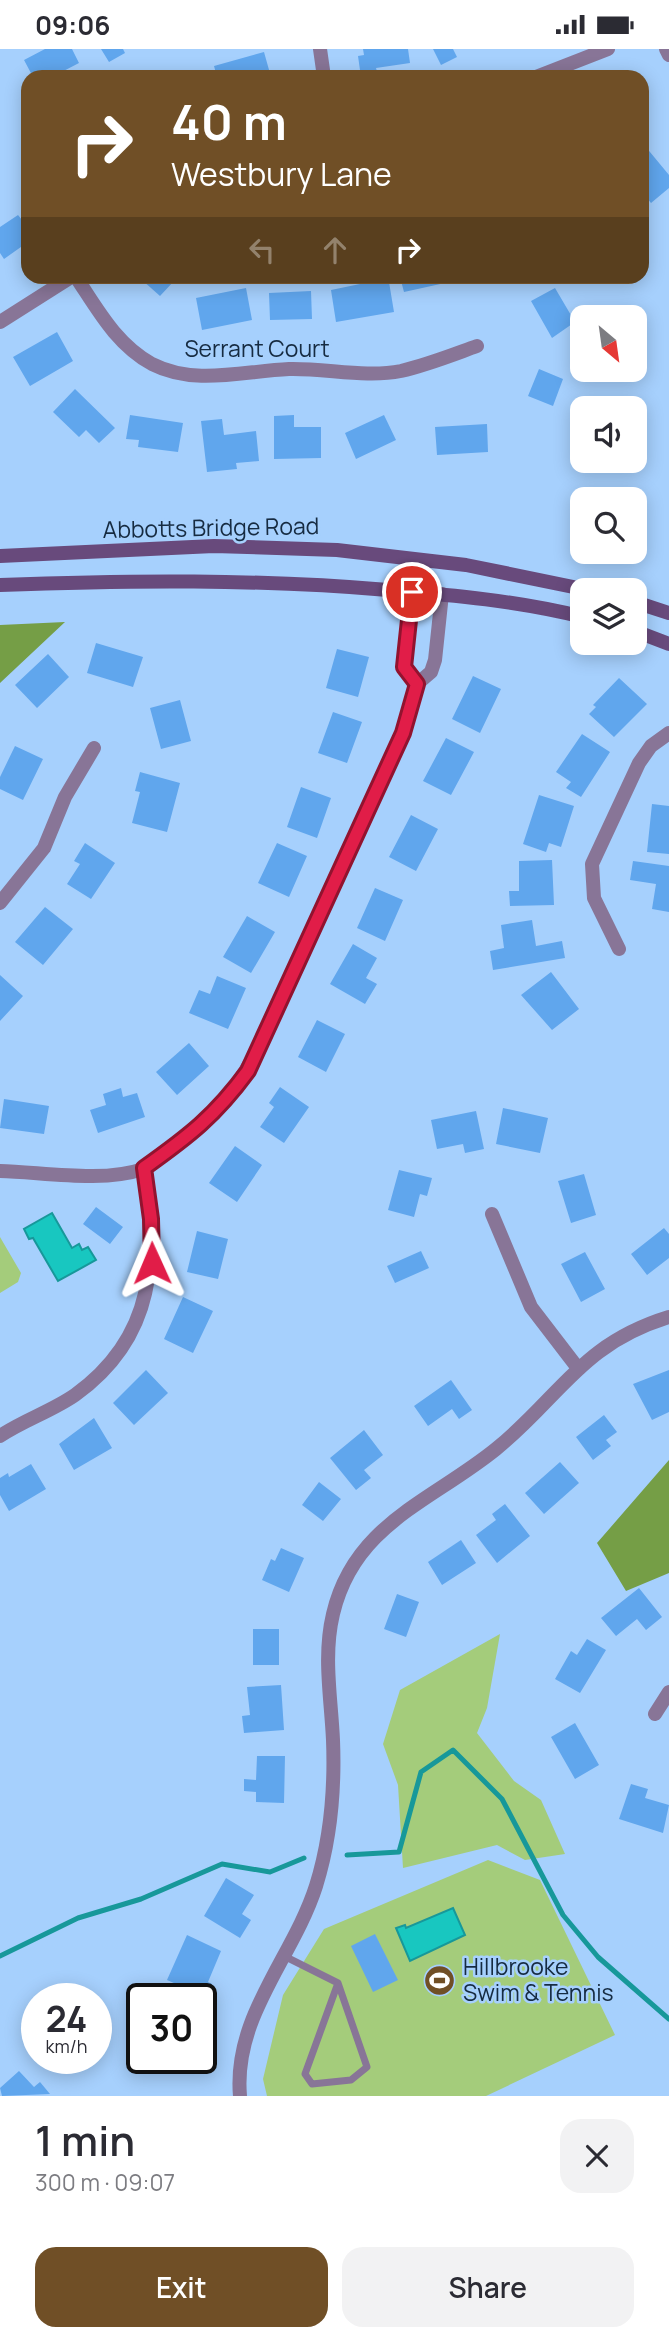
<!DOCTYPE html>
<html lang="en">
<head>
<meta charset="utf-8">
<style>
  :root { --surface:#fff; --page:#f2f2f3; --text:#2b2b33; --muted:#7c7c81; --accent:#704f26 }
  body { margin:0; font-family:Manrope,sans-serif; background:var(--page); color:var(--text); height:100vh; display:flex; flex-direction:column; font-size:26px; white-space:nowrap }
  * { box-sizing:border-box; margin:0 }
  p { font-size:23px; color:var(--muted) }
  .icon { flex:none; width:38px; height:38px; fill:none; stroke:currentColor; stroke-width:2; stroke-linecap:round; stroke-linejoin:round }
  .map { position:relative; height:2047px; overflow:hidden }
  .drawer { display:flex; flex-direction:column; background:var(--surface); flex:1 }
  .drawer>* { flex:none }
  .hud { position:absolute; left:21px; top:21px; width:628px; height:214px; border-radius:21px; box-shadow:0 4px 18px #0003; background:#704f26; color:#fff; overflow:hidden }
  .needle { width:46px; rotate:151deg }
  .fabs { position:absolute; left:570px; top:256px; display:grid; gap:14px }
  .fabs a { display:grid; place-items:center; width:77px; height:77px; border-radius:14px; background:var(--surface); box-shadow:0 4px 18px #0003; font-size:35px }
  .speed { position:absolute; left:21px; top:1934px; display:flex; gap:14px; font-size:35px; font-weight:700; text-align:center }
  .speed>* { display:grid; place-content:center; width:91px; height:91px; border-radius:50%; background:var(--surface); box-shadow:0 4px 18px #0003; line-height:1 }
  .speed small { font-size:18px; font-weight:400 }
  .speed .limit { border:4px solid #111; border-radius:10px; background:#fff; color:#111 }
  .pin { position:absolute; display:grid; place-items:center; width:60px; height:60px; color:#fff; margin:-30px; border:4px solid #fff; border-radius:50%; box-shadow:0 2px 7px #0007 }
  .me { position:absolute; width:77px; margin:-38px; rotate:359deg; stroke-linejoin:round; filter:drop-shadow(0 0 5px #0008) }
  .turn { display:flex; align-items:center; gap:24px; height:147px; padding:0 35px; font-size:32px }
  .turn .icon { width:91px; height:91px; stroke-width:2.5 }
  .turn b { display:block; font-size:49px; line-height:60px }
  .lanes { display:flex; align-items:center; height:66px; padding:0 35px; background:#0003; justify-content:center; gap:35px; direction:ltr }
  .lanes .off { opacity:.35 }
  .round { display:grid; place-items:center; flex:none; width:74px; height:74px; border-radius:21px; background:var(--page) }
  .head { display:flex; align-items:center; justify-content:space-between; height:119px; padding:0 35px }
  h1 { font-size:42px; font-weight:600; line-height:52px }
  .cta { display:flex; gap:14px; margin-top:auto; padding:14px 35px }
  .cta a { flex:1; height:80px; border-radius:21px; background:var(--accent); color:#fff; font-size:28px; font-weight:600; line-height:80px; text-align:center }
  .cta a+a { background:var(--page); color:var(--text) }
  .status { display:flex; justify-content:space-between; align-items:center; height:49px; padding:0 35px; background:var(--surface); direction:ltr }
  .status svg { height:19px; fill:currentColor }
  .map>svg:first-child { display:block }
  .green { fill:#a4cc7b }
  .forest { fill:#759e46 }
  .water { fill:#18c7c0; stroke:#17989a; stroke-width:2 }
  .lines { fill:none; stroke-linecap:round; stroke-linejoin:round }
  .stream { stroke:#17989a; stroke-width:5 }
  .building { fill:#60a6ed }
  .lane { stroke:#887597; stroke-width:7 }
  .street { stroke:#887597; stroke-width:14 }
  .secondary { stroke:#684a7c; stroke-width:14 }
  .route-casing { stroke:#92132f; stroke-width:18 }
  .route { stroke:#e11d48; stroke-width:12 }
  .labels { text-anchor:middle; stroke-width:5; stroke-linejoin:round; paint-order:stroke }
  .street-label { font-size:23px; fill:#162b41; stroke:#a6d0fd }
  .poi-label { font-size:23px; fill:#162b41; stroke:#a6d0fd; text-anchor:start }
</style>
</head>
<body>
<div class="status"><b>09:06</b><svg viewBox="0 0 49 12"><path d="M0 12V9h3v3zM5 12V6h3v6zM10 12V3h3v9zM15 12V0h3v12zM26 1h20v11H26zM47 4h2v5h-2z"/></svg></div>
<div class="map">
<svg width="669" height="2047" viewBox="0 0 669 2047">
  <rect width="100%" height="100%" fill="#a6d0fd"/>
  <path class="green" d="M0,1188L21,1224L18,1233L0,1244Z
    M500,1585L487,1659L477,1684L514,1732L541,1751L565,1805L525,1811L497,1796L403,1819L398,1736L383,1695L400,1641Z
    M488,1811L540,1831L615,1986L486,2047H267L263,2030L283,1946L324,1880Z"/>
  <path class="forest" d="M65,573L0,634V576Z
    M669,1411V1524L626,1542L597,1494Z"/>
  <path class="water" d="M52,1164L72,1199L79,1195L82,1201L88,1198L96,1211L58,1232L33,1189L29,1190L24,1180Z
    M453,1859L465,1886L410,1912L396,1879L405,1876L406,1879Z"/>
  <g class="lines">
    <path class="stream" d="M347,1806L399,1803L421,1723L453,1701L502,1750L563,1866L598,1908L669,1970
      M0,1907L78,1869L141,1850L222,1815L270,1823L304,1809"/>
  </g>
  <path class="building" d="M45,0H72L79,14L52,28H44L40,22L32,26L24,11Z
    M101,0H123L125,4L109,13Z
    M363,0H408L410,14L376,19L378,26L361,28L358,7L364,6Z
    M433,0H453L457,8L441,16Z
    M264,3L271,28H217L214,17Z
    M645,97L669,126V139L651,154L642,143Z
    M18,166L26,176L28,174V193L4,210L0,204V178Z
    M146,228H185L178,235L174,232L160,247L142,231Z
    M376,228L379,235L389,233L394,263L336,273L331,241L360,235L359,230Z
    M400,228H453L454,232L404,243Z
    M246,239L252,271L202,281L196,249Z
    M555,239L575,273L552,289L531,252Z
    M311,242L312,270L270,271L269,244Z
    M57,283L73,312L30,337L13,308Z
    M539,320L563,330L553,357L528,347Z
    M75,340L115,379L99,394L86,381L79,388L53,363Z
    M130,366L183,374L178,403L138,398L139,391L126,390Z
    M294,366V378H321V409L274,410V367Z
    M384,366L396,391L356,410L345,384Z
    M222,370L224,386L256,382L259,412L236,414L237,420L207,423L201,372Z
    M487,375L488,403L437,406L435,378Z
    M96,594L143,608L133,638L87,624Z
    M337,600L369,608L358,648L326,639Z
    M48,605L69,628L37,659L15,636Z
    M473,627L501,640L480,684L452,670Z
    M619,629L647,655L614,688L589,665L596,658L593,656Z
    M180,651L191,692L161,700L150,659Z
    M333,663L362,673L347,714L318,704Z
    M582,685L610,703L581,748L566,739L571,733L556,723Z
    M446,689L474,703L451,746L423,732Z
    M15,697L43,710L23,751L0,740V728Z
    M140,723L180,734L167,783L132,774L140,743L135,742Z
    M301,738L331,749L317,789L287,778Z
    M539,746L574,757L561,798L549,794L546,803L523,795Z
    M652,755L669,757V805L647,803Z
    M411,766L438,780L416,822L389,808Z
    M85,794L115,814L91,850L67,835L80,815L74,812Z
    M277,794L307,807L289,848L258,834Z
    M552,811L554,856L510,857L509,842H519V812Z
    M633,812L669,817V863L652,860L656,835L630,831Z
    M375,839L403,851L385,892L357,879Z
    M45,858L73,880L43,916L15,893Z
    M247,867L275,883L251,924L223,908Z
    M532,871L536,897L562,892L565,909L493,921L490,902L504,899L501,876Z
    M353,895L377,909L366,929L377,935L365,955L330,935Z
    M551,923L579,960L552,981L521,946Z
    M0,926L23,947L0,972Z
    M217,927L246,939L228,980L189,964L199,941L210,945Z
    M317,971L345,985L326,1023L298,1008Z
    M189,994L209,1017L177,1046L156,1023Z
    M280,1038L309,1058L284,1094L260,1078L274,1058L269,1054Z
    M121,1039L123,1048L137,1044L145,1068L98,1084L90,1061L106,1056L103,1045Z
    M4,1050L49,1057L44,1085L0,1079Z
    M503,1059L548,1069L540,1104L496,1095Z
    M476,1062L484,1100L465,1104L463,1095L437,1100L431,1071Z
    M235,1097L262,1116L237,1153L209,1134Z
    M399,1121L432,1129L427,1147L420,1145L414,1168L388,1161Z
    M584,1125L596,1166L571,1174L558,1132Z
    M96,1158L123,1178L110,1195L83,1175Z
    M664,1179L669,1185V1209L647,1226L631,1205Z
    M197,1182L228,1190L218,1230L187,1223Z
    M421,1202L429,1219L395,1234L387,1217Z
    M585,1203L605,1240L581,1253L561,1215Z
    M183,1248L213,1262L193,1304L164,1290Z
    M146,1321L168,1344L134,1376L113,1354Z
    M669,1321V1363L652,1371L633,1335Z
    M451,1331L472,1361L459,1370L452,1360L428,1377L414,1357Z
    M604,1366L617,1383L606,1391L611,1397L593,1411L576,1388Z
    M94,1369L112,1399L74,1421L59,1395Z
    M364,1381L383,1406L364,1421L371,1429L356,1441L330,1409Z
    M560,1413L579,1434L544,1465L525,1444Z
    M31,1415L46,1440L9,1462L0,1446V1429L8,1424L9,1428Z
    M319,1433L341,1450L323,1472L302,1456Z
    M505,1455L530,1487L497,1514L476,1486L496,1471L492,1465Z
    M461,1491L476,1514L442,1536L428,1513Z
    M281,1499L304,1509L289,1543L262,1531L271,1510L275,1512Z
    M639,1539L662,1568L646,1581L637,1570L616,1587L601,1569Z
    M397,1545L419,1553L406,1588L384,1580Z
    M253,1580H279V1616H253Z
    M587,1590L606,1601L580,1644L555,1630L571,1602L577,1606Z
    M281,1636L284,1681L244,1684L242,1667L250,1666L247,1638Z
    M575,1674L599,1716L575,1730L551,1688Z
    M257,1707H285L284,1754L256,1753V1743L244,1742V1730L256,1731Z
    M631,1735L648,1740L645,1749L669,1756L663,1784L619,1770Z
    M226,1829L254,1846L242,1865L251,1871L240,1889L204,1867Z
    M375,1885L398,1931L373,1943L351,1897Z
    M187,1886L221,1902L208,1933L212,1935L201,1960V1950L180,1945L183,1938L167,1931Z
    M167,2009H193L192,2016L167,2012Z
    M19,2022L34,2038L40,2033L50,2045L2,2047L0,2039Z"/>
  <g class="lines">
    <path class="lane" d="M284,1907L338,1934L367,2018L351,2031L312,2035L305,2025L338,1934"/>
    <path class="street" d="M320,0L324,28
      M666,0L669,6
      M536,28L608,0
      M76,228C98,261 116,295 152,315C195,337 243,322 289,320C326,319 365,329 401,322C427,316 452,306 477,297
      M0,273L71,228
      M412,543L404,618L417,635
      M0,854L44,799L65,748L94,699
      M619,900L594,849L592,815L639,714L651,697L669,684
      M0,1122C42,1123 103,1134 143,1120C152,1116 162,1107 169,1101C219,1066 242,1033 269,979L403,684L417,635L431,623L435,611L442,545
      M492,1165L531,1258L577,1318
      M0,1387C24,1371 52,1362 75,1346C157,1287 157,1209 144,1119
      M655,1665L669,1643
      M240,2047C233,1967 293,1909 316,1837C331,1789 335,1741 333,1691C331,1648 323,1607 333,1565C354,1475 432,1452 496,1400C561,1347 581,1295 669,1268"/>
    <path class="secondary" d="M0,507L214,497L337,501L466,516L588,541
      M0,536C130,531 258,530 388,541C453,546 519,552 583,568
      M635,553L669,564
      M635,582L669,595"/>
  </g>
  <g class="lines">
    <defs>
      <path id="route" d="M152,1214L151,1170L144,1119C189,1087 215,1067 248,1022L403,684L417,635L404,618L412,543"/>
    </defs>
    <use href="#route" class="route-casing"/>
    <use href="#route" class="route"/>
  </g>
  <defs>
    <symbol id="stadium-disc" viewBox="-11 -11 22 22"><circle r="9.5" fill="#704f26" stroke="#a6d0fd"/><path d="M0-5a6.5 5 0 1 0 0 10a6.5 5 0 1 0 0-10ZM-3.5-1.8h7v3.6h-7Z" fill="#fff"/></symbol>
  </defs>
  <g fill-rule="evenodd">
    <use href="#stadium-disc" x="422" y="1914" width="35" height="35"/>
  </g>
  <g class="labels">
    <g class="street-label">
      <text x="257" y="308">Serrant Court</text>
      <text transform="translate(211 479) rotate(-1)" y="8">Abbotts Bridge Road</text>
    </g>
    <g class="poi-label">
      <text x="463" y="1926">Hillbrooke<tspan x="463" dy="26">Swim &amp; Tennis</tspan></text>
    </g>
  </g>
</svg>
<div class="fabs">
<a><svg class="needle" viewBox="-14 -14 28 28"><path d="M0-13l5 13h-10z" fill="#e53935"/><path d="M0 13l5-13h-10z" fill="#7c7c81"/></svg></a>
<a><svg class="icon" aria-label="sound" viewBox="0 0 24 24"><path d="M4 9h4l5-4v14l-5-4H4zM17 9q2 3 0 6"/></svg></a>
<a><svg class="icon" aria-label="search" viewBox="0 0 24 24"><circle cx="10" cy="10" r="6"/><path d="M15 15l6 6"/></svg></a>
<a><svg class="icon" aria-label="layers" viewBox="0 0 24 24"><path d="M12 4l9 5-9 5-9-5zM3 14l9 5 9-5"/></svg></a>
</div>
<div class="speed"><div>24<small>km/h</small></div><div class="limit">30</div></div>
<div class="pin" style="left:412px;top:543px;background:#d93025"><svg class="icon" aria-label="arrive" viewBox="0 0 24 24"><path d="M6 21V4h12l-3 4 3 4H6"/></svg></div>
<svg class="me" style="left:152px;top:1214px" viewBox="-20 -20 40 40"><path d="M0-17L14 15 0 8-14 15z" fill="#e11d48" stroke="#fff" stroke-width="4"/></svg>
<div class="hud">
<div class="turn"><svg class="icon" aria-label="right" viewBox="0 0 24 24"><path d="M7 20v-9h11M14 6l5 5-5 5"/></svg><div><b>40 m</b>Westbury Lane</div></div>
<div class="lanes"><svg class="icon off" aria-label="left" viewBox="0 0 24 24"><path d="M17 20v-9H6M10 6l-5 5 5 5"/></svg><svg class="icon off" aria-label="ahead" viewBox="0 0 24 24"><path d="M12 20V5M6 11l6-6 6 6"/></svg><svg class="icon" aria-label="right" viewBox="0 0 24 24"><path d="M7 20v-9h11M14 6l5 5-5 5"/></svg></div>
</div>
</div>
<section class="drawer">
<div class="head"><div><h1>1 min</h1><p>300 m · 09:07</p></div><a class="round"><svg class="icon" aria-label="close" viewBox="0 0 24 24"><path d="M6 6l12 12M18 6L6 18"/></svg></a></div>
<div class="cta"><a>Exit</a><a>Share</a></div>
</section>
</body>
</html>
